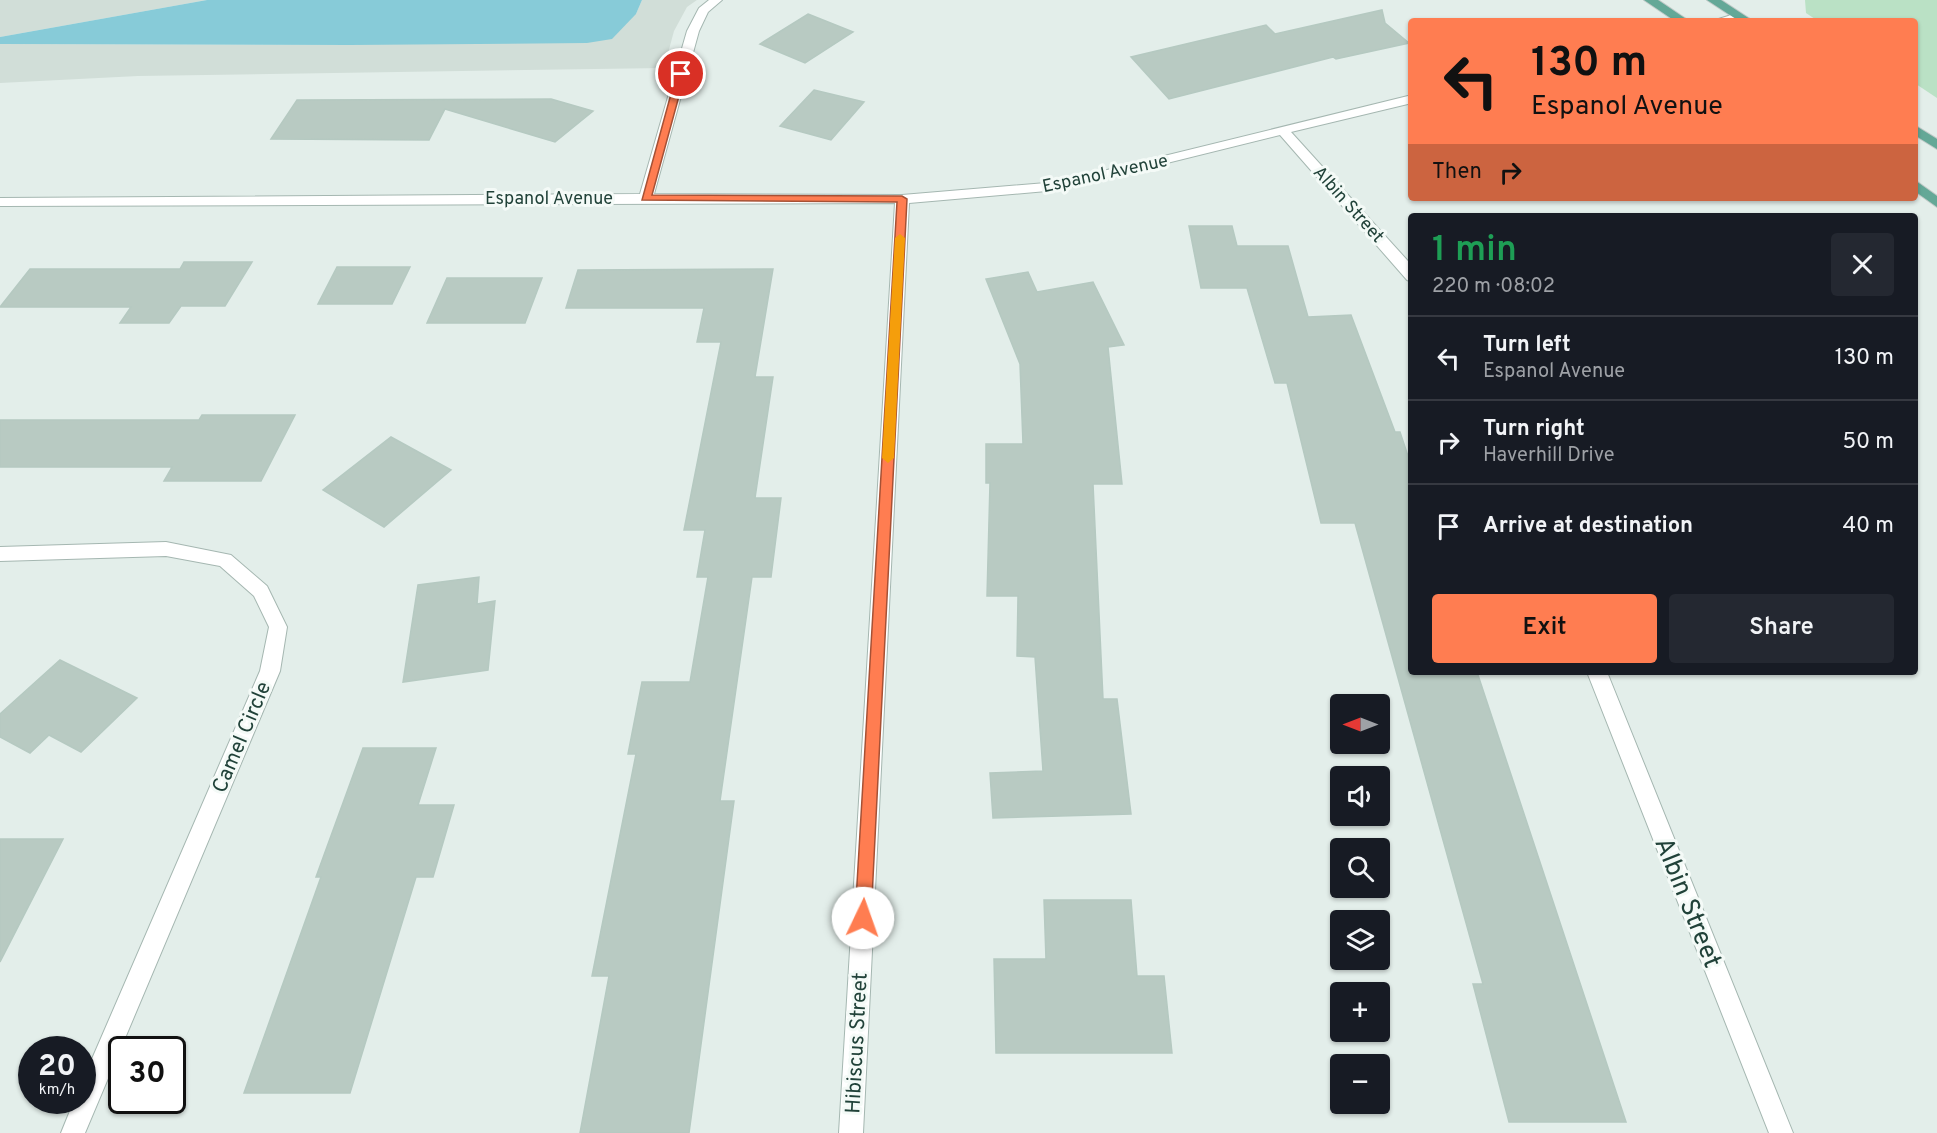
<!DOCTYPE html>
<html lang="en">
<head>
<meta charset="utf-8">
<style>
  :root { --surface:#171b24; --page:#242831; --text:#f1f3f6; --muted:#9ea1a6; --line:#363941; --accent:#ff7d51 }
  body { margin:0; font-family:Overpass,sans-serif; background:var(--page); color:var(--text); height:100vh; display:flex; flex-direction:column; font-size:22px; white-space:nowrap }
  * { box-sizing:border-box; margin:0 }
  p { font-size:20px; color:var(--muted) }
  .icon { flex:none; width:33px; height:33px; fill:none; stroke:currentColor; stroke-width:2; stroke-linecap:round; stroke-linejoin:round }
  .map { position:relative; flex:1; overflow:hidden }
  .sheet { position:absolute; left:1408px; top:213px; width:510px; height:462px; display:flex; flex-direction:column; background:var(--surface); border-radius:6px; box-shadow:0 2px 4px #0004 }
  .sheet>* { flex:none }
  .hud { position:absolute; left:1408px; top:18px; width:510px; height:183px; border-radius:6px; box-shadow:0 2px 4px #0004; background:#ff7d51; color:#111; overflow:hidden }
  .needle { width:39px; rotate:270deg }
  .fabs { position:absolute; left:1330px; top:694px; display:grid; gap:12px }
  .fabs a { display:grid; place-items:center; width:60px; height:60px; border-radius:6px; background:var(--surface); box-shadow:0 2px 4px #0004; font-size:30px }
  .speed { position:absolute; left:18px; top:1036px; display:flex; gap:12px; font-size:30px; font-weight:700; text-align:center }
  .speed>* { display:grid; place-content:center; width:78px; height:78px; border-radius:50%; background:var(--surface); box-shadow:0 2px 4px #0004; line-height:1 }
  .speed small { font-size:15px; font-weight:400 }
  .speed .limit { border:3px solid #111; border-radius:9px; background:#fff; color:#111 }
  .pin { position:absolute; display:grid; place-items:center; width:51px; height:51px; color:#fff; margin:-26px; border:3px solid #fff; border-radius:50%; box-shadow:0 2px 6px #0007 }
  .me { position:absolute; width:66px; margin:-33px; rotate:3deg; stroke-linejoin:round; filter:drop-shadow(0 0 4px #0008) }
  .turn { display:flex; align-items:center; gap:21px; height:126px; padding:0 24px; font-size:27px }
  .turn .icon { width:78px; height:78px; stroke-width:2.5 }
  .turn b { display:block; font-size:42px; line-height:51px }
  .then { display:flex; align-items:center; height:57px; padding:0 24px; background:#0003; gap:12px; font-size:22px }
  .round { display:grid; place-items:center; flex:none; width:63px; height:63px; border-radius:6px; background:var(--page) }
  .head { display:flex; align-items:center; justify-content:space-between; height:102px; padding:0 24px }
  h1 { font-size:36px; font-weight:600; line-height:45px; color:#1e9e55 }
  .primary-button { display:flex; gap:12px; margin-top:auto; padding:12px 24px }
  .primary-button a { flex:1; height:69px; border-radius:6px; background:var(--accent); color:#111; font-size:24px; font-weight:600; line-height:69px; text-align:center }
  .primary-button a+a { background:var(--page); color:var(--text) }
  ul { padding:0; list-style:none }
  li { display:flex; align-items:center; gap:18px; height:84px; padding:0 24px; border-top:2px solid var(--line) }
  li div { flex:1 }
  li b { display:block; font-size:22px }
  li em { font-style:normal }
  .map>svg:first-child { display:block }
  .built { fill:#d1ded8 }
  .green { fill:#bae1c5 }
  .water { fill:#87cbd8 }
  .building { fill:#b8cac2; stroke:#b5c9c1; stroke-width:1.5 }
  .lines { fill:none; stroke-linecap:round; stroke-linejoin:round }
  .minor-casing { stroke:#a5b7b1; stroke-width:2 }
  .major-casing { stroke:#c1cac8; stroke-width:2 }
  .minor { fill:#fff; fill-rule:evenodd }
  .major { fill:#64a897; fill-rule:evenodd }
  .route { fill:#ff7d51; stroke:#a65135; stroke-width:1.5 }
  .slow { fill:#f59e0b }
  .labels { text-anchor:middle; stroke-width:6; stroke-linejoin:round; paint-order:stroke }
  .far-street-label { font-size:18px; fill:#214239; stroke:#f4faf7 }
  .street-label { font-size:21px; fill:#214239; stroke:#f4faf7 }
  .near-street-label { font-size:26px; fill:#214239; stroke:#f4faf7 }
</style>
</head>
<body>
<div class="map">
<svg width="1937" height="1133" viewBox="0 0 1937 1133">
  <rect width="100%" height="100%" fill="#e3eeea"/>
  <path class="built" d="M0,0H207L0,37Z
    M642,0H697L687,7L674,31L664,68L138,76L0,83V44L350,45L636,14Z"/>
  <path class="green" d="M1805,0H1937V98L1916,84V21H1818L1806,13Z"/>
  <path class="water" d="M207,0H642L636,14L612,39L587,43L350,45L0,44V37Z"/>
  <path class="building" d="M1382,10L1385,23L1409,43L1336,59L1333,57L1169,99L1131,57L1266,25L1275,34Z
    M808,14L853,32L805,63L760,44Z
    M814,90L864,102L831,140L780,126Z
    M551,99L593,111L555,142L445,109L429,140L271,139L297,100Z
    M1189,226H1232L1237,246H1288L1308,317L1351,315L1395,432H1400L1412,468V672H1477L1626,1122H1509L1473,984H1483L1355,523H1321L1287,383H1275L1247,288H1201Z
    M184,262H252L225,306H181L169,323H120L131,307H0L30,269H180Z
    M337,267H410L392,304H318Z
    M773,269L755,377H773L755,498H781L771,577H752L720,801H734L689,1133H580L609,976H592L636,754H628L642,682H690L708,577H697L705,530H684L721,342H697L704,308H566L578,270Z
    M1028,272L1037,292L1093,282L1124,345L1108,347L1122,484H1093L1103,699H1117L1131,814L993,818L990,773L1043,771L1035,657L1017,656L1018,596H987L990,483H986V444H1023L1020,364L986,279Z
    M447,278H542L525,323H427Z
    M202,415H295L261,481H164L172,467H0V420H199Z
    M391,437L451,470L384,527L323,490Z
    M479,577L477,604L495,601L488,670L403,682L418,585Z
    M60,660L137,698L81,752L49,735L30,753L0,737V714Z
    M363,748H436L418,805H454L433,877H416L350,1093H244L321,877H316Z
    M0,839H63L0,962Z
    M1044,900H1131L1137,976H1164L1172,1053H996L994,959H1046Z"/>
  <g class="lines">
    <defs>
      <path id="minor" d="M709,0H722L708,12L699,31L654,194L902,195L1058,182L1412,95V103L1291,132L1407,260L1412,266V282L1407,280L1280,135L1058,190L909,203L863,1133H839L895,203L0,206V198L640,194L687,31L699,8Z
        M1738,13L1744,16L1742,18L1712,21Z
        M166,542L231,555L267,586L287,627L280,671L85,1133H61L74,1101H82V1082L260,671L269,627L254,596L220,566L166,556L0,561V547Z
        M1587,672H1607L1793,1133H1769Z"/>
      <path id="major" d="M1644,0H1658L1689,21H1675Z
        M1707,0H1721L1753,21H1739Z
        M1916,126L1937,139V149L1916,136Z
        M1916,181L1937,196V207L1916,192Z"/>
    </defs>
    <use href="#minor" class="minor-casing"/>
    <use href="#major" class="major-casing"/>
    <use href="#minor" class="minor"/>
    <use href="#major" class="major"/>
  </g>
  <path class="route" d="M677,72L685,74L652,195L902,196L907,199L871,918L869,924L863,926L857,924L855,918L897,202L642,200Z"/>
  <path class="slow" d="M900,234L905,238L894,458L888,463L882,458L895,238Z"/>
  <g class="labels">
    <g class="far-street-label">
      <text transform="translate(1105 173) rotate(-12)" y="6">Espanol Avenue</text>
      <text x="549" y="204">Espanol Avenue</text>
      <text transform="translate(1349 204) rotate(48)" y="6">Albin Street</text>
    </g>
    <g class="street-label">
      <text transform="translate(241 737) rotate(-67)" y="7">Camel Circle</text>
      <text transform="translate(856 1043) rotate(-87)" y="7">Hibiscus Street</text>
    </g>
    <g class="near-street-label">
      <text transform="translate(1689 902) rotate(68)" y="9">Albin Street</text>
    </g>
  </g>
</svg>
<div class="fabs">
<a><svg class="needle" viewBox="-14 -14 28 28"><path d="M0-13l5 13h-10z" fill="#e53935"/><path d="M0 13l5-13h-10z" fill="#9ea1a6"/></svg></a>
<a><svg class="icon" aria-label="sound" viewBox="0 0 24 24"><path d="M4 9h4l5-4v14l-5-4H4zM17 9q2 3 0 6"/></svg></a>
<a><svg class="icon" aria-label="search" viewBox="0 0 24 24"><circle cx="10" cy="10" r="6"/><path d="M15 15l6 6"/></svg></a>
<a><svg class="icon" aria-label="layers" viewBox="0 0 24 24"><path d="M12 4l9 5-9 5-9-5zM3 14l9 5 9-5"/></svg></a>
<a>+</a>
<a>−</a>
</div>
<div class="speed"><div>20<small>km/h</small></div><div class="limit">30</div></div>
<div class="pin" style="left:681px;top:74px;background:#d93025"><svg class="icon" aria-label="arrive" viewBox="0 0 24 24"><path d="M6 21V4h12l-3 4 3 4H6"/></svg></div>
<svg class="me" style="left:863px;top:918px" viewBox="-20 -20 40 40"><circle r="19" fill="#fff"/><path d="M0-13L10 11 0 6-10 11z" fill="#ff7d51"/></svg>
<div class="hud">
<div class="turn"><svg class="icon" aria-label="left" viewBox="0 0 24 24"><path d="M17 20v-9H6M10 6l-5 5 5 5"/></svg><div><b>130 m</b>Espanol Avenue</div></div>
<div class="then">Then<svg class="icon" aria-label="right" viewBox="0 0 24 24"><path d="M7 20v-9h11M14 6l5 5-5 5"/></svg></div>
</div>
<section class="sheet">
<div class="head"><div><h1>1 min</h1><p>220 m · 08:02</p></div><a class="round"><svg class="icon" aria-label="close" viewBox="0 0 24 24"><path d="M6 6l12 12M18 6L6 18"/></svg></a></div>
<ul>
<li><svg class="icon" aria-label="left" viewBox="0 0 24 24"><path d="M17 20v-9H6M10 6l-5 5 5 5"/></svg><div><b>Turn left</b><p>Espanol Avenue</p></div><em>130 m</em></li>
<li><svg class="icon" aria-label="right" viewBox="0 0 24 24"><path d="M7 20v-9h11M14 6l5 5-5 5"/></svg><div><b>Turn right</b><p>Haverhill Drive</p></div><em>50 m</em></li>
<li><svg class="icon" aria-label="arrive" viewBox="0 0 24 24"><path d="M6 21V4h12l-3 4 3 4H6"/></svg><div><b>Arrive at destination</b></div><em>40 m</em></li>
</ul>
<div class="primary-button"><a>Exit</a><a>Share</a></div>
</section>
</div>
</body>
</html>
